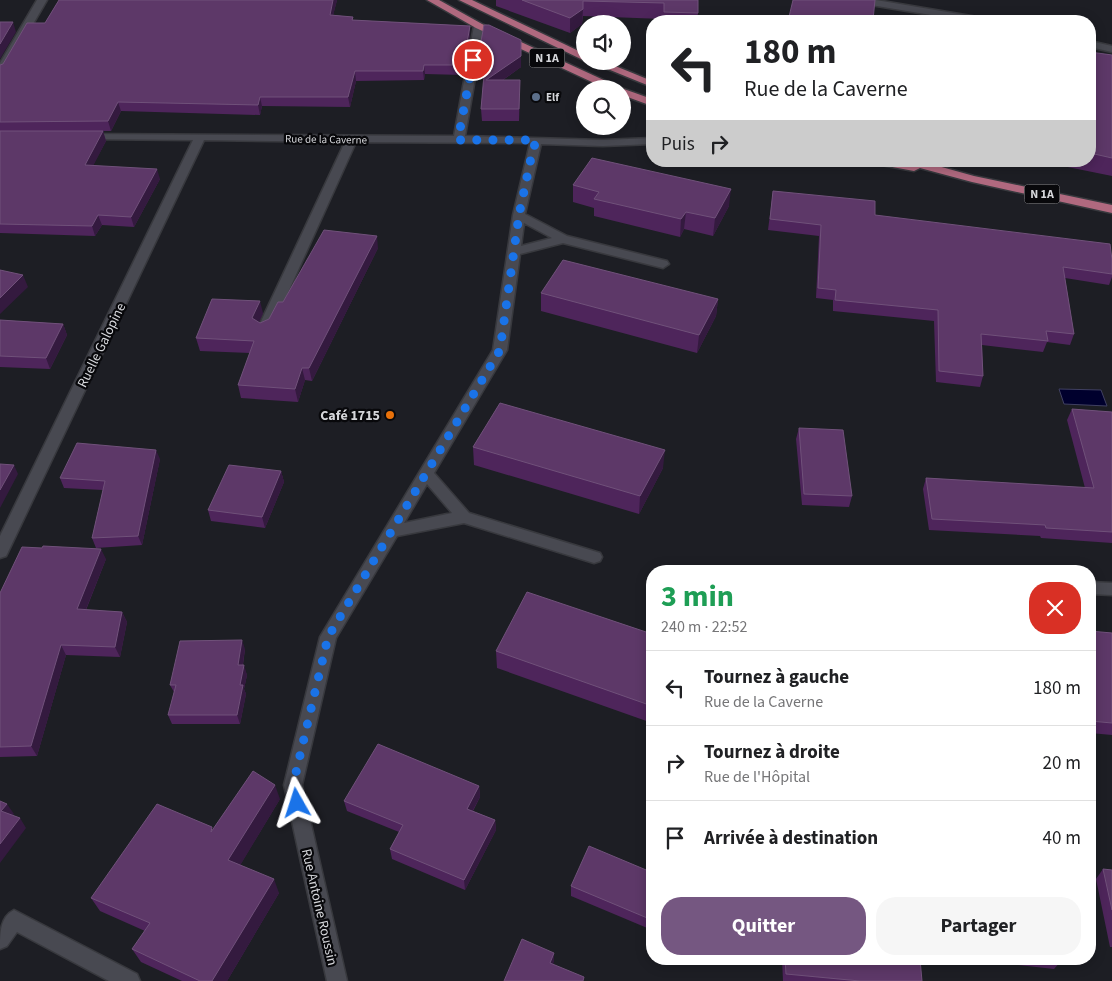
<!DOCTYPE html>
<html lang="fr">
<head>
<meta charset="utf-8">
<style>
  :root { --surface:#fff; --page:#f6f6f6; --text:#202124; --muted:#757577; --line:#e0e0e0; --accent:#755781 }
  body { margin:0; font-family:"Source Sans 3",sans-serif; background:var(--page); color:var(--text); height:100vh; display:flex; flex-direction:column; font-size:19px; white-space:nowrap }
  * { box-sizing:border-box; margin:0 }
  p { font-size:16px; color:var(--muted) }
  .icon { flex:none; width:28px; height:28px; fill:none; stroke:currentColor; stroke-width:2; stroke-linecap:round; stroke-linejoin:round }
  .map { position:relative; flex:1; overflow:hidden }
  .side { position:absolute; left:646px; top:565px; width:450px; height:400px; display:flex; flex-direction:column; background:var(--surface); border-radius:20px; box-shadow:0 2px 12px #0003 }
  .side>* { flex:none }
  .guide { position:absolute; left:646px; top:15px; width:450px; height:152px; border-radius:20px; box-shadow:0 2px 12px #0003; background:#fff; color:var(--text); overflow:hidden }
  .tools { position:absolute; left:576px; top:15px; display:grid; gap:10px }
  .tools a { display:grid; place-items:center; width:55px; height:55px; border-radius:50%; background:var(--surface); box-shadow:0 2px 12px #0003; font-size:25px }
  .pin { position:absolute; display:grid; place-items:center; width:42px; height:42px; color:#fff; margin:-21px; border:2px solid #fff; border-radius:50%; box-shadow:0 1px 5px #0007 }
  .me { position:absolute; width:55px; margin:-28px; rotate:354deg; stroke-linejoin:round; filter:drop-shadow(0 0 4px #0008) }
  .turn { display:flex; align-items:center; gap:18px; height:105px; padding:0 15px; font-size:22px }
  .turn .icon { width:65px; height:65px; stroke-width:2.5 }
  .turn b { display:block; font-size:35px; line-height:42px }
  .then { display:flex; align-items:center; height:48px; padding:0 15px; background:#0003; gap:10px; font-size:19px }
  .round { display:grid; place-items:center; flex:none; width:52px; height:52px; border-radius:20px; background:var(--page) }
  .overview { display:flex; align-items:center; justify-content:space-between; height:85px; padding:0 15px }
  h1 { font-size:30px; font-weight:700; line-height:38px; color:#1e9e55 }
  .action { display:flex; gap:10px; margin-top:auto; padding:10px 15px }
  .action a { flex:1; height:58px; border-radius:20px; background:var(--accent); color:#fff; font-size:20px; font-weight:700; line-height:58px; text-align:center }
  .action a+a { background:var(--page); color:var(--text) }
  ul { padding:0; list-style:none }
  li { display:flex; align-items:center; gap:15px; height:75px; padding:0 15px; border-top:1px solid var(--line) }
  li div { flex:1 }
  li b { display:block; font-size:19px }
  li em { font-style:normal }
  .map>svg:first-child { display:block }
  .water { fill:#00002d; stroke:#404061 }
  .lines { fill:none; stroke-linecap:round; stroke-linejoin:round }
  .minor-casing { stroke:#38393e; stroke-width:3 }
  .major-casing { stroke:#38393e; stroke-width:3 }
  .minor { fill:#484951; fill-rule:evenodd }
  .major { fill:#b0697f; fill-rule:evenodd }
  .wall { fill:#4e255b }
  .shaded-wall { fill:#341a3f }
  .building { fill:#5d3868; stroke:#70517a }
  .route { stroke:#1a73e8; stroke-width:9; stroke-dasharray:0 16.2 }
  .service-dot { fill:#5c6f8a; stroke:#08080b; stroke-width:2 }
  .food-dot { fill:#e8710a; stroke:#08080b; stroke-width:2 }
  .labels { text-anchor:middle; stroke-width:4.5; stroke-linejoin:round; paint-order:stroke }
  .far-poi-label { font-size:11px; font-weight:bold; fill:#d5d6da; stroke:#08080b; text-anchor:start }
  .far-street-label { font-size:11px; fill:#d5d6da; stroke:#08080b }
  .shield { fill:#08080b; stroke:#98989c; stroke-width:1 }
  .shield-label { font-size:12px; font-weight:bold; fill:#d5d6da }
  .street-label { font-size:14px; fill:#d5d6da; stroke:#08080b }
  .poi-label { font-size:14px; font-weight:bold; fill:#d5d6da; stroke:#08080b; text-anchor:end }
</style>
</head>
<body>
<div class="map">
<svg width="1112" height="981" viewBox="0 0 1112 981">
  <rect width="100%" height="100%" fill="#1d1e24"/>
  <path class="water" d="M1059,389L1101,390L1107,406L1064,404Z"/>
  <g class="lines">
    <defs>
      <path id="minor" d="M37,0H47L5,72L0,75V63Z
        M854,0H876L983,18L988,21H967L859,3Z
        M479,23L484,26L465,136L603,140L652,138V144L603,146L541,144L525,214L567,236L667,261L669,264L663,268L563,243L520,254L507,350L434,473L469,513L600,553L602,557L600,561L594,563L464,523L397,536L336,638L302,785L347,981H327L284,785L320,637L493,350L513,215L530,143L356,142L271,330L264,334L257,330L345,142L204,140L8,552L6,556L0,558V536L193,140L84,139L78,136L80,134L454,136L474,26ZM524,223L552,238L521,246ZM427,484L452,513L404,523Z
        M1090,41L1112,46V52L1090,47Z
        M1090,582L1112,583V595L1090,594Z
        M14,910L137,974L140,981H109L17,932L7,946L0,949C0,933 0,917 14,910Z"/>
      <path id="major" d="M427,0H439L482,24L621,88L652,99V106L622,95V89H607L476,28Z
        M459,0H472L585,54V61Z
        M588,61H603L652,81V87Z
        M871,161H920L974,176L1112,205V213L972,182L920,168L914,171L876,164Z"/>
    </defs>
    <use href="#minor" class="minor-casing"/>
    <use href="#major" class="major-casing"/>
    <use href="#minor" class="minor"/>
    <use href="#major" class="major"/>
  </g>
  <path class="wall" d="M59,0H337L333,15L353,17V20L470,26V35L463,75L425,74L424,80L356,81L350,107L262,106L260,115L121,111L111,131H95H103L106,141L93,165L160,179L134,227L102,225L95,236L0,233V65L3,64L45,23Z
    M496,0H698V13L697,21H663V19L583,16L582,24L570,33L496,6Z
    M521,51V67L503,80H520L519,121H482L481,109L484,75H478L477,63Z
    M1090,52L1112,55V176L1038,161H1090Z
    M573,185L729,206L713,236L684,229L680,237L594,216V208L573,202Z
    M773,191L875,215L1112,260V277L1109,285L1065,278L1074,334L1070,345L1047,342L1043,352L982,345L983,376L980,387L936,382L934,321L833,311V300L816,298L819,236L768,230Z
    M378,248L312,381L305,380L298,402L241,398L238,385L250,353L200,351L196,338L263,313L259,322L260,323L269,319L283,302Z
    M541,293L718,299L716,316L697,353L541,311Z
    M0,320L63,324L67,335L50,369L0,367Z
    M1072,409L1112,412V543L1041,538L1040,536L929,530L923,489L926,478L1085,488L1067,420Z
    M799,428L852,496L849,507L802,505L796,439Z
    M473,447L663,468L639,514L474,465Z
    M160,459L142,545L96,548L92,538L103,490L64,488L60,478Z
    M281,471L284,482L265,528L211,521L208,510Z
    M106,559L86,610L122,612L127,622L120,657L66,655L37,756L0,757V593Z
    M1090,631L1112,633V735L1090,733Z
    M652,634V723L497,668L496,651Z
    M245,649L243,665L247,675L244,689L246,694L240,724H172L168,715L174,692L170,685Z
    M479,786L480,797L473,811L495,820L496,830L465,890L392,859L390,849L399,832L347,811L344,801Z
    M280,799L240,865L279,893L227,981H182L141,962L132,949L145,931L100,911L91,898L213,830Z
    M652,868V930L571,896V886L651,872Z
    M1103,869L1112,870V947H1110L1096,879Z
    M782,959H920L922,981H783Z
    M962,959H1061L1062,960L1054,969Z"/>
  <path class="shaded-wall" d="M333,0H337L331,24L330,15Z
    M583,9L582,24L570,33V18Z
    M13,22L16,32L0,59V44Z
    M470,26V35L463,75V65Z
    M521,40V67L486,92V80Z
    M424,65L425,74L424,80L423,71Z
    M355,71L356,81L350,107L348,97Z
    M520,80V91L519,121V109Z
    M260,97L262,106L260,115L258,105Z
    M118,102L121,111L111,131L108,121Z
    M103,131L106,141L89,174L85,165Z
    M157,169L160,179L134,227L131,217Z
    M731,189L729,206L713,236L715,218Z
    M686,212L684,229L680,237L681,219Z
    M98,215L102,225L95,236L92,226Z
    M377,236L378,248L312,381L309,368Z
    M23,275L28,287L0,314V298Z
    M718,299L716,316L697,353L699,335Z
    M260,301L263,313L255,331L252,318Z
    M63,324L67,335L50,369L46,358Z
    M302,368L305,380L298,402L295,389Z
    M156,450L160,459L142,545L138,536Z
    M665,450L663,468L639,514L640,496Z
    M14,465L18,474L0,508V490Z
    M281,471L284,482L265,528L262,517Z
    M101,549L106,559L82,619L77,609Z
    M122,612L127,622L120,657L115,647Z
    M242,640L245,649L241,675L238,665Z
    M61,645L66,655L37,756L31,746Z
    M244,665L247,675L244,689L246,694L240,724L237,715L240,685Z
    M275,785L280,799L235,874L228,860Z
    M479,786L480,797L468,819L467,809Z
    M7,804L14,814L8,820L1,811Z
    M20,818L26,828L0,863V844Z
    M495,820L496,830L465,890L464,880Z
    M274,879L279,893L227,981H212Z
    M554,953V962L550,973V963Z"/>
  <path class="building" d="M59,0H333L330,15L353,17L352,20L470,26L463,65H424L423,71H355L348,97H260L258,105L118,102L108,121L0,122V65L3,64L27,23H45Z
    M522,0H698V13L664,12V3L583,1V9L570,18Z
    M793,0H875L873,20L884,21H788Z
    M0,22H13L0,44Z
    M484,25H489L521,40V56L486,80H520L519,109H481L485,63H477Z
    M1090,52L1112,55V158L1090,153Z
    M0,131H103L85,165L157,169L131,217L98,215L92,226L0,224Z
    M592,158L731,189L715,218L686,212L681,219L594,199L599,192L573,185Z
    M773,191L875,201V215L1110,244L1112,260V274L1063,267L1074,334L1046,331L1048,341L981,334L983,376L939,371L938,310L835,300L836,290L818,288L821,225L770,219Z
    M324,230L377,236L309,368H302L295,389L238,385L254,341L196,338L212,299L260,301L252,318L260,323L269,319L278,302H283Z
    M563,260L718,299L699,335L541,293Z
    M0,270L23,275L0,298Z
    M0,320L63,324L46,358L0,356Z
    M500,403L665,450L640,496L473,447Z
    M1072,409L1112,412V532L1046,528L1045,525L932,519L926,478L1094,488Z
    M799,428L843,430L852,496L804,494Z
    M77,443L156,450L138,536L92,538L105,481L60,478Z
    M0,464L14,465L0,490Z
    M229,465L281,471L262,517L208,510Z
    M43,546L101,549L77,609L122,612L115,647L61,645L31,746L0,747V593L22,547L42,548Z
    M527,592L652,634V706L496,651Z
    M1090,631L1112,633V723L1090,721Z
    M242,640L238,665H244L240,685H243L237,715H168L176,685H170L180,641Z
    M378,744L479,786L467,809L495,820L464,880L390,849L403,825L344,801Z
    M253,771L275,785L228,860L274,879L212,981H200L132,949L150,923L91,898L157,804L212,827L211,832Z
    M0,801L7,804L1,811L20,818L0,844Z
    M589,846L651,872L652,868V920L571,886Z
    M1103,869L1112,870V910Z
    M522,939L554,953L550,963L584,977L583,981H504Z
    M785,959H920L922,981H860L786,974Z"/>
  <g class="lines">
    <path class="route" d="M297,803L293,785L328,637L500,350L519,215L531,158L536,140H458L473,60"/>
  </g>
  <circle class="service-dot" cx="536" cy="97" r="5"/>
  <circle class="food-dot" cx="390" cy="415" r="5"/>
  <g class="labels">
    <g class="far-poi-label">
      <text x="546" y="101">Elf</text>
    </g>
    <g class="far-street-label">
      <text transform="translate(326 139) rotate(1)" y="4">Rue de la Caverne</text>
    </g>
    <g class="shield">
      <rect x="529.5" y="48.5" width="35" height="19" rx="4"/>
      <rect x="1024.5" y="184.5" width="35" height="19" rx="4"/>
    </g>
    <g class="shield-label">
      <text x="547" y="62">N 1A</text>
      <text x="1042" y="198">N 1A</text>
    </g>
    <g class="street-label">
      <text transform="translate(101 345) rotate(-64)" y="5">Ruelle Galopine</text>
      <text transform="translate(320 907) rotate(77)" y="5">Rue Antoine Roussin</text>
    </g>
    <g class="poi-label">
      <text x="380" y="420">Café 1715</text>
    </g>
  </g>
</svg>
<div class="tools">
<a><svg class="icon" aria-label="sound" viewBox="0 0 24 24"><path d="M4 9h4l5-4v14l-5-4H4zM17 9q2 3 0 6"/></svg></a>
<a><svg class="icon" aria-label="search" viewBox="0 0 24 24"><circle cx="10" cy="10" r="6"/><path d="M15 15l6 6"/></svg></a>
</div>
<div class="pin" style="left:473px;top:60px;background:#d93025"><svg class="icon" aria-label="arrive" viewBox="0 0 24 24"><path d="M6 21V4h12l-3 4 3 4H6"/></svg></div>
<svg class="me" style="left:297px;top:803px" viewBox="-20 -20 40 40"><path d="M0-17L14 15 0 8-14 15z" fill="#1a73e8" stroke="#fff" stroke-width="4"/></svg>
<div class="guide">
<div class="turn"><svg class="icon" aria-label="left" viewBox="0 0 24 24"><path d="M17 20v-9H6M10 6l-5 5 5 5"/></svg><div><b>180 m</b>Rue de la Caverne</div></div>
<div class="then">Puis<svg class="icon" aria-label="right" viewBox="0 0 24 24"><path d="M7 20v-9h11M14 6l5 5-5 5"/></svg></div>
</div>
<section class="side">
<div class="overview"><div><h1>3 min</h1><p>240 m · 22:52</p></div><a class="round" style="background:#d93025;color:#fff"><svg class="icon" aria-label="close" viewBox="0 0 24 24"><path d="M6 6l12 12M18 6L6 18"/></svg></a></div>
<ul>
<li><svg class="icon" aria-label="left" viewBox="0 0 24 24"><path d="M17 20v-9H6M10 6l-5 5 5 5"/></svg><div><b>Tournez à gauche</b><p>Rue de la Caverne</p></div><em>180 m</em></li>
<li><svg class="icon" aria-label="right" viewBox="0 0 24 24"><path d="M7 20v-9h11M14 6l5 5-5 5"/></svg><div><b>Tournez à droite</b><p>Rue de l'Hôpital</p></div><em>20 m</em></li>
<li><svg class="icon" aria-label="arrive" viewBox="0 0 24 24"><path d="M6 21V4h12l-3 4 3 4H6"/></svg><div><b>Arrivée à destination</b></div><em>40 m</em></li>
</ul>
<div class="action"><a>Quitter</a><a>Partager</a></div>
</section>
</div>
</body>
</html>
